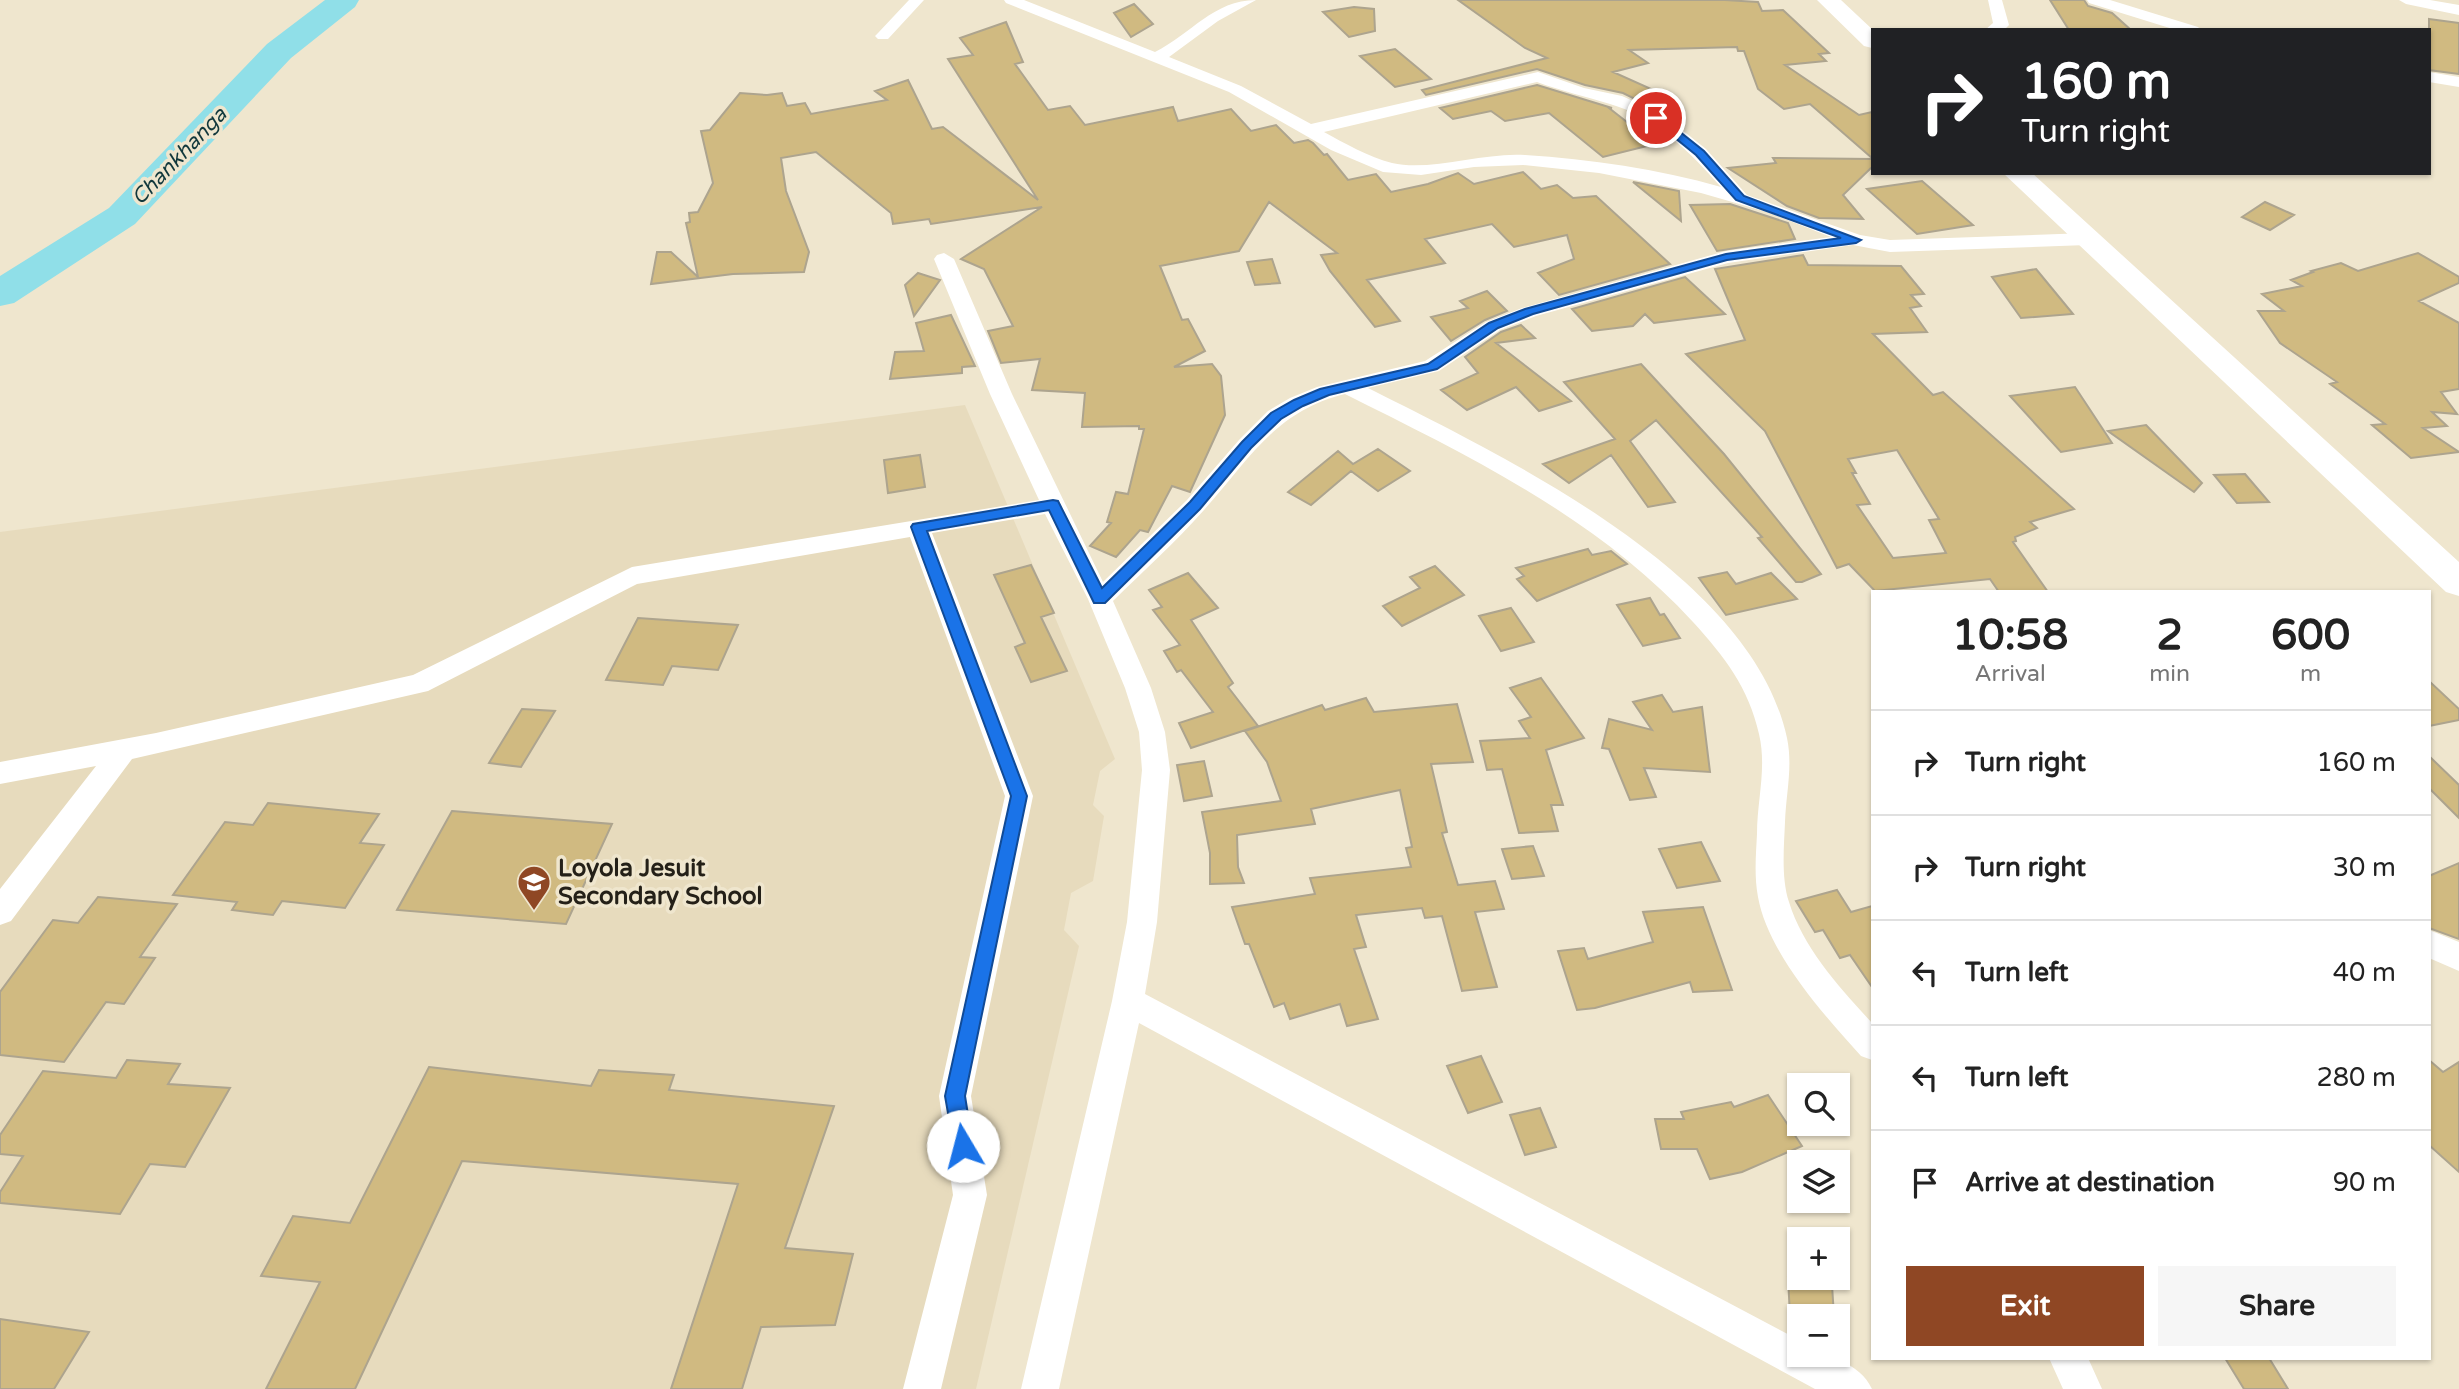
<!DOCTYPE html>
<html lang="en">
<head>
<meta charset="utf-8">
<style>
  :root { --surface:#fff; --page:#f6f6f6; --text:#222; --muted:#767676; --line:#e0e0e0; --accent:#8f4724 }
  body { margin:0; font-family:"Varela Round",sans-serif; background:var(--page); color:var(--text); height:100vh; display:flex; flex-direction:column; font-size:26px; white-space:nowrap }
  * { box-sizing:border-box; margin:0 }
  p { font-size:23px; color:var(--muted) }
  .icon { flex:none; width:38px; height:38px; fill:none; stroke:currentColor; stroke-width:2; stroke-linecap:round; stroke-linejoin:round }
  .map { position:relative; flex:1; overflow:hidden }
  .panel { position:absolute; left:1871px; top:590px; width:560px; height:770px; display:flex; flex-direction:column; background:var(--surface); border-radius:0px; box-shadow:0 2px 5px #0004 }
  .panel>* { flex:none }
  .guide { position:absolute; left:1871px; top:28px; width:560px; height:147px; border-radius:0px; box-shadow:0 2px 5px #0004; background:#202124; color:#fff; overflow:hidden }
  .fabs { position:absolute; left:1787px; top:1073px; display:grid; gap:14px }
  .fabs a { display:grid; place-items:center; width:63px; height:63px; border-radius:0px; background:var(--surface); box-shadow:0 2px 5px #0004; font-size:35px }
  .pin { position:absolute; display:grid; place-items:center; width:60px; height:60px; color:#fff; margin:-30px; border:4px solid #fff; border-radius:50%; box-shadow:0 2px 7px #0007 }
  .me { position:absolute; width:77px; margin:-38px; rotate:352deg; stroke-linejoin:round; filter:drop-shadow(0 0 5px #0008) }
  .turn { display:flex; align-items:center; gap:24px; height:147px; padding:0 35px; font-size:32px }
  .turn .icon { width:91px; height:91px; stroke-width:2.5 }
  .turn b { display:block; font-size:49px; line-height:60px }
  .eta { display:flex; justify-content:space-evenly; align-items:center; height:119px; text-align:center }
  .eta b { font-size:42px; font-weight:700; line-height:49px }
  .primary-button { display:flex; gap:14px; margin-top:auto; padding:14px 35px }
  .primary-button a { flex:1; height:80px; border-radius:0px; background:var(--accent); color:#fff; font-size:28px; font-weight:700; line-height:80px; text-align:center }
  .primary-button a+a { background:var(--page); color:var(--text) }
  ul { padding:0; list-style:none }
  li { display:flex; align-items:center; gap:21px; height:105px; padding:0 35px; border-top:2px solid var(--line) }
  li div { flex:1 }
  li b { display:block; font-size:26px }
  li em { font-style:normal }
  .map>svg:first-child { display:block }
  .built { fill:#e7dbbd }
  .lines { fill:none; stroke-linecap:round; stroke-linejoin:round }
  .river { fill:#90dfe8; fill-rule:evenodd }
  .building { fill:#d0ba81; stroke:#ada48e; stroke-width:2; fill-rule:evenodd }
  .minor { fill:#fff; fill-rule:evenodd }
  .primary { fill:#fff; fill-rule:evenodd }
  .route { fill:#1a73e8; stroke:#114b97; stroke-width:2 }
  .labels { text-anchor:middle; stroke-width:7; stroke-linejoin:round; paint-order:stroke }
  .far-water-label { font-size:21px; font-style:italic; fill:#11383c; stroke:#efe6ce }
  .poi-label { font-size:24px; font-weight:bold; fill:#242018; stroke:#efe6ce; text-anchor:start }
</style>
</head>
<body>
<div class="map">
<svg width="2459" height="1389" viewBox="0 0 2459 1389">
  <rect width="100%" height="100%" fill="#efe6ce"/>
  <path class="built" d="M965,405L1115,759L1100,771L1093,805L1104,816L1093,881L1071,893L1064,930L1079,946L976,1389H0V532Z"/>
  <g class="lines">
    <path class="river" d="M325,0H359L355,7L291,58L135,224L14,303L0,306V276L109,208L267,44Z"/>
  </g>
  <path class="building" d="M1458,0H1725L1758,2L1762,11L1783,10L1829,53L1819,54L1826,61L1785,65L1859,115L1872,112V158L1810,104L1784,109L1758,89L1744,51H1738L1737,47L1629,50L1648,63L1613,72L1669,97L1641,102L1623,93L1585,85L1537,69L1426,95L1422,90L1547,58L1525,48Z
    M2050,0H2084L2088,6L2112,13L2131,30H2069Z
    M1134,4L1153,24L1131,37L1114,13Z
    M1354,7L1374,9L1375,31L1349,37L1323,12Z
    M2429,19L2459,23V74L2429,70Z
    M1006,22L1023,62L1015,64L1048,110L1070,106L1085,125L1173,107L1178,121L1231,109L1251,131L1276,125L1294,143L1308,140L1313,143L1324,155L1327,154L1348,180L1376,174L1391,192L1428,184L1458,173L1474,184L1523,172L1541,189L1557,185L1573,198L1596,196L1670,264L1559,295L1538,273L1574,259L1567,235L1514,247L1492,224L1425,239L1445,263L1367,280L1400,321L1375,327L1330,271L1321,255L1337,253L1269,202L1239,251L1160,266L1182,320L1188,319L1205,351L1174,367L1212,364L1221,376L1225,415L1190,492L1172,486L1148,532L1140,530L1116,557L1090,546L1111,523L1107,522L1116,492L1128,494L1144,429H1139V426L1082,427L1085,393L1032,390L1040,359L1001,363L988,331L1013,326L984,269L961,259L1042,207L931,224L929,219L893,224L891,213L816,152L781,158L786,191L809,252L804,272L733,274L651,284L657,252H671L698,277L686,223L690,222L689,213L698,212L713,183L701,131L710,130L740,93L767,95L782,93L787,106L805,103L811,114L887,100L875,91L908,80L932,129L943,127L1038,200L948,59L973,55L960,38Z
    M1395,49L1431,79L1395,87L1360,56Z
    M1537,85L1612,108H1609L1655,144L1603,157L1549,113L1505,121L1491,111L1453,119L1440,108Z
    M1773,158L1872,159V167L1843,195L1863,219L1819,218L1787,206L1728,168L1776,163Z
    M1922,181L1973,225L1917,234L1867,189Z
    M1633,182L1679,191L1681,221Z
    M2265,202L2294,215L2270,230L2242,217Z
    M1730,204L1788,223L1795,239L1717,251L1690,205Z
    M2418,253L2459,277V283L2419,301L2459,323V389L2441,392L2457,414L2432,412L2447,426L2423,428L2459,452L2411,458L2372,425L2385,424L2330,384L2337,382L2280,343L2258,311H2284L2262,294L2302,286L2291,280L2313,272L2311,271L2341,263L2358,271Z
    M1803,255L1808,265L1901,266L1924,294L1911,295L1921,306L1910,308L1927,332L1873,334L1933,395L1943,392L2074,509L2030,522L2037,528L2015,537L2016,541L2013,542L2048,592H1999L1990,579L1875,591L1849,564L1837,568L1765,431L1686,354L1745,340L1715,269ZM1897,450L1939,519L1929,520L1946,553L1893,558L1857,505L1870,504L1852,473H1856L1848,459Z
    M1272,259L1280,283L1255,285L1247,262Z
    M2036,269L2073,314L2021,318L1992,277Z
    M918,273L940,280L914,316L905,285Z
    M1685,277L1725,314L1654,323L1645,314L1633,326L1592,331L1572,309Z
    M1487,291L1507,311L1485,320L1451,341L1431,317L1468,308L1460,301Z
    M951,315L975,366L962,367V373L890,379L895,352L924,351L916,323Z
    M1521,325L1535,338L1496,343L1571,401L1539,411L1516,387L1467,410L1441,390L1478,373L1465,357L1501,332Z
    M1641,364L1724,454L1821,574L1802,582H1796L1758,538L1762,537L1656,420L1630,441L1675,502L1648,507L1611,455L1569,483L1543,464L1615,439L1564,382Z
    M2075,387L2112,443L2061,452L2010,396Z
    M2146,425L2202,483L2194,492L2108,431Z
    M1378,449L1410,471L1378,491L1351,471L1311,505L1288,492L1338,451L1353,464Z
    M920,455L925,487L888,493L884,460Z
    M2245,474L2269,502L2237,503L2214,475Z
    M1588,549L1592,555L1611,551L1627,564L1537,601L1517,579L1524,576L1516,568Z
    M1031,565L1054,613L1041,617L1067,671L1031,682L1015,647L1025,643L994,575Z
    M1435,566L1464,595L1402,626L1383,606L1420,588L1410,577Z
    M1727,572L1736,584L1771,573L1797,599L1726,615L1699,578Z
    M1188,573L1218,608L1191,620L1233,683L1228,687L1258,726L1191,748L1179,723L1213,712L1181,670L1177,672L1164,651L1180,645L1153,610L1162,607L1149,590Z
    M1650,598L1660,615L1664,614L1680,638L1643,646L1617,605Z
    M1511,608L1534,642L1501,651L1479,616Z
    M638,618L738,625L718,670L672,666L663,685L606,680Z
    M1541,678L1584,738L1546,750L1563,805H1551L1558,831L1519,833L1502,769L1487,770L1480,741L1530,738L1519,721L1531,717L1510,688Z
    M2429,681L2459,709V720L2429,726Z
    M1662,695L1673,712L1702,707L1710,772L1644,768L1656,797L1630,800L1609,749L1602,748L1609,719L1652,730L1633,702Z
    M1366,698L1374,712L1457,704L1473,762L1431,764L1447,832L1442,833L1458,885L1495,881L1504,909L1475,912L1497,987L1462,991L1442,916L1425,918L1422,908L1356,915L1366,947L1354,949L1378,1019L1347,1026L1340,1004L1290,1019L1284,1003L1274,1007L1249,944H1245L1232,907L1315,894L1310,878L1411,867L1406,848L1412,847L1400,790L1311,809L1315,824L1237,835L1238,867L1244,883L1210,884V853L1202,812L1281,801L1267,762L1245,731L1322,705L1325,710Z
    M522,709L555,711L521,767L489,763Z
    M2429,756L2459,785V818L2429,788Z
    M1204,761L1212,796L1184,801L1177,765Z
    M268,803L379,814L360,843L384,845L345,908L282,901L273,915L232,910L237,902L173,895L225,822L253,825Z
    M452,811L612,824L566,924L397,910Z
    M1701,842L1720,881L1677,888L1659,849Z
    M1533,846L1544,876L1512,879L1502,849Z
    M2459,863V939L2429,928V876Z
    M1837,890L1851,912L1872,906V987L1850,955L1840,958L1823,930L1815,932L1796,901Z
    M98,897L177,904L140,957L155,958L124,1004L106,1002L64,1062L0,1055V992L53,920L78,923Z
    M1703,907L1732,990L1693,992L1690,982L1595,1008L1577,1010L1558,951L1584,948L1588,959L1653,942L1643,912Z
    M1481,1056L1502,1102L1468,1113L1447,1066Z
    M127,1060L180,1064L168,1084L230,1088L185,1167L150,1164L120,1214L0,1203V1192L23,1156L0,1154V1135L43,1071L116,1078Z
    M2429,1060L2443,1072L2459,1062V1172L2429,1145Z
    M429,1067L591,1086L599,1070L674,1075L669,1090L834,1106L785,1248L853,1254L835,1325L761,1327L742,1389H671L738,1184L462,1161L355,1389H266L320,1282L261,1276L293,1216L350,1223Z
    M1768,1095L1802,1146L1742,1172L1710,1179L1697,1149H1661L1655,1119H1684L1681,1112L1731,1102L1734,1107Z
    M1540,1108L1556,1147L1525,1155L1510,1115Z
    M1788,1277L1832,1285L1834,1316H1790Z
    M0,1319L89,1332L54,1389H0Z
    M2225,1358H2269L2288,1389H2244Z"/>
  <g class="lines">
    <path class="minor" d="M909,0H924L888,39H878L875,36L878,33Z
      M1004,0H1024L1155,52C1191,34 1214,0 1256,0L1218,21L1169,57L1241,86L1311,124L1538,72L1584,88L1622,96L1662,114L1706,149L1747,195L1860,235L1890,240L2087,233L2096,239L2087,245L1890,252L1853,245L1728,263L1536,316L1500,330L1439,371L1368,388C1505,457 1752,574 1787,738C1793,767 1786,793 1785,822C1784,847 1781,878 1789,902C1803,948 1840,988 1872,1023V1060L1861,1056C1824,1015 1768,953 1758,897C1754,876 1756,854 1757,834C1757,800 1767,768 1759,734C1749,688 1724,656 1693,622C1598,518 1469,456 1345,394C1275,411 1249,460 1204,510C1176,542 1143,571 1113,601L1151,688L1165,732L1170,770L1157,922L1145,994L1799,1340V1354C1826,1354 1860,1362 1872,1389H1815L1139,1023L1059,1389H1021L1112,1001L1127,922L1142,770L1139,732L1125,688L1088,599L1045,514L932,533L1033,796L971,1096L987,1195L941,1389H903L953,1195L939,1096L1005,796L910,537L637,584L428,691L132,759L11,921L0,925V889L96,766L0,784V762L156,733L413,675L632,567L1039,500L990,394L934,259L937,255L944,253L954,259L1012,394L1103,582L1187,500L1239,440L1268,411L1290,398L1317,387L1425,361L1486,322L1522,308L1726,251L1831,237L1767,212L1701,193L1599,173L1523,165L1474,167L1421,175L1383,172L1331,150L1229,92L1006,3ZM1537,82C1561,91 1585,96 1610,104C1655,117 1690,152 1721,187C1658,169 1590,159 1525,155C1484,152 1430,172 1392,163C1369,157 1344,143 1324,132Z
      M1988,0H2002L2009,25L2004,30H1985L1993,23Z
      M2087,0H2110L2198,27L2201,30H2176L2089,3Z
      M2399,0H2430L2459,5V15L2406,4Z
      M2429,72L2459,77V87L2429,82Z
      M2429,930L2459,942V971L2429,958Z
      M2049,1358H2088L2102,1389H2063Z"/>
    <path class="primary" d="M1817,0H1841L1873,30L1872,48L1864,46Z
      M2003,173H2032L2459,562V596L2446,592Z"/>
  </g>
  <path class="route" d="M1653,116H1660L1704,151L1744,196L1861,240L1856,243L1727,260L1533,314L1498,328L1437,369L1329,395L1303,406L1281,419L1251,448L1200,509L1105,603H1094L1049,510L927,531L1027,796L965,1096L973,1146L970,1153L963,1156L955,1153L945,1096L1011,796L911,527L913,524L1053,500L1058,501L1102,588L1190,502L1242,442L1271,413L1294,400L1320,389L1428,364L1489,323L1525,309L1726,254L1841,238L1736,200L1696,155L1653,120Z"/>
  <defs>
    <symbol id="school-pin" viewBox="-11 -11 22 30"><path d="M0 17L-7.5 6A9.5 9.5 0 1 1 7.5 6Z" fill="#8f4724" stroke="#efe6ce"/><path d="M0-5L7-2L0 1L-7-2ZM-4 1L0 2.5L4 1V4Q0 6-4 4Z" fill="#fff"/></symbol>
  </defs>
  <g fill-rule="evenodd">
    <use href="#school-pin" x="515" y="863" width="38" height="52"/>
  </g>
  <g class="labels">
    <g class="far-water-label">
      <text transform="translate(179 156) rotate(-46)" y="7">Chankhanga</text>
    </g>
    <g class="poi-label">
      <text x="558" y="876">Loyola Jesuit<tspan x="558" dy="28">Secondary School</tspan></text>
    </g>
  </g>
</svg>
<div class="fabs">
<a><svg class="icon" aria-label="search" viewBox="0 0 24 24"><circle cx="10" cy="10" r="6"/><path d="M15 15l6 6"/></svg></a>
<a><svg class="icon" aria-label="layers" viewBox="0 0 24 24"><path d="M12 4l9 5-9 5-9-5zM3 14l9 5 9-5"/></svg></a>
<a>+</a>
<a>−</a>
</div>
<div class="pin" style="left:1656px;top:118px;background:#d93025"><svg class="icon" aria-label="arrive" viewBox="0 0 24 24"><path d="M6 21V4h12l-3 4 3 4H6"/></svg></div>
<svg class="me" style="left:963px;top:1146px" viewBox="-20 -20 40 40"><circle r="19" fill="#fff"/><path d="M0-13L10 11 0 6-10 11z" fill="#1a73e8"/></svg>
<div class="guide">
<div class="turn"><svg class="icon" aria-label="right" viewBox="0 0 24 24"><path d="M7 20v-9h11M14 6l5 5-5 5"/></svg><div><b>160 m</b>Turn right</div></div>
</div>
<section class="panel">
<div class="eta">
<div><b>10:58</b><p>Arrival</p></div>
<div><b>2</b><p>min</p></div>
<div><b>600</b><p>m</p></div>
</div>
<ul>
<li><svg class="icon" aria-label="right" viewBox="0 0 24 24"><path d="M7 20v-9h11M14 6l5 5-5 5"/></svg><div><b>Turn right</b></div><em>160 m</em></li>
<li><svg class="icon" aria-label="right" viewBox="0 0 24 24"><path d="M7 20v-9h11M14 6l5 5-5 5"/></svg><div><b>Turn right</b></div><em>30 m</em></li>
<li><svg class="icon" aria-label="left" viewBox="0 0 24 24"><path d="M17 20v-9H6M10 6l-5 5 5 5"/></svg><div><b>Turn left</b></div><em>40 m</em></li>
<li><svg class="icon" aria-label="left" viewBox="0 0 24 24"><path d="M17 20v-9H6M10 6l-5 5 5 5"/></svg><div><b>Turn left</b></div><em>280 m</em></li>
<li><svg class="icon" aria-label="arrive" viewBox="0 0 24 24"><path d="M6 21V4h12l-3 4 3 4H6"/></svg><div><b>Arrive at destination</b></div><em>90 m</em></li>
</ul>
<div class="primary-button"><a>Exit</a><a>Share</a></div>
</section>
</div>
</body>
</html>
